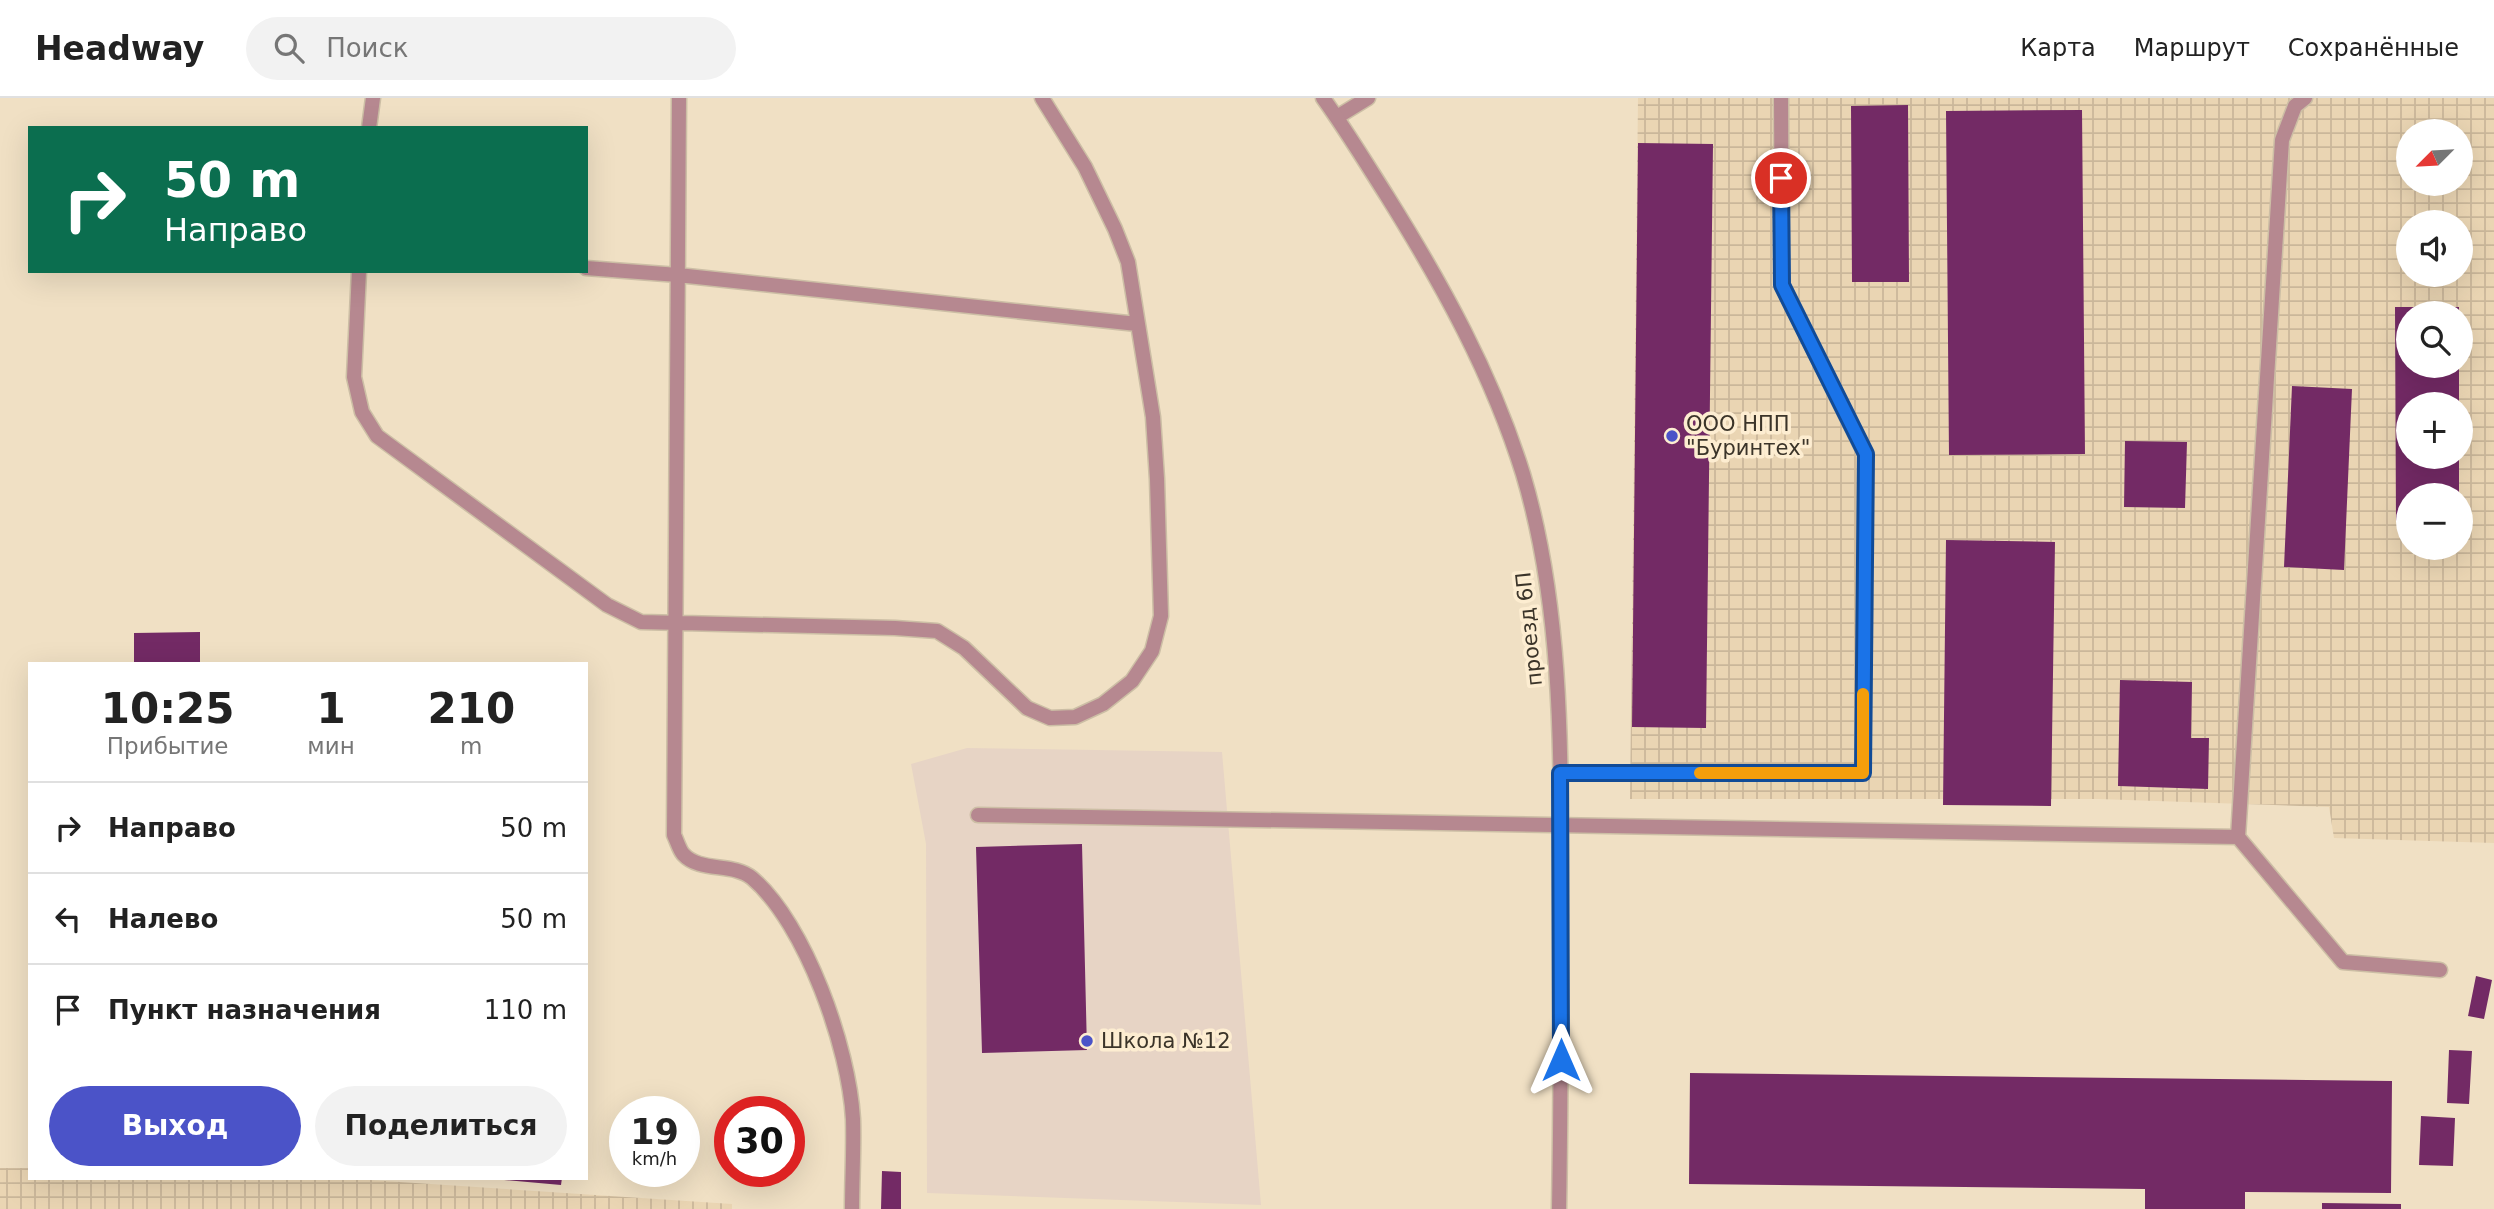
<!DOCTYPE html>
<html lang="ru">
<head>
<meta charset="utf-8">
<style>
  :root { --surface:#fff; --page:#f2f2f2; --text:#222; --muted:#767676; --line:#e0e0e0; --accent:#4b53c8 }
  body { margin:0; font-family:"DejaVu Sans",sans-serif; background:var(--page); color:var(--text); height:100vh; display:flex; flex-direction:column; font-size:26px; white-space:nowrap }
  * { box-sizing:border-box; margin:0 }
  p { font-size:23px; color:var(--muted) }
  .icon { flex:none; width:38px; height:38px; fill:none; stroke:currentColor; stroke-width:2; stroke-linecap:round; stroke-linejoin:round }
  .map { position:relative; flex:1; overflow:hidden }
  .drawer { position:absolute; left:28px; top:564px; width:560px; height:518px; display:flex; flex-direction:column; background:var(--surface); border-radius:0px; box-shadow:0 7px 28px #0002 }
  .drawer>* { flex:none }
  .guide { position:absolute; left:28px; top:28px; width:560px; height:147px; border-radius:0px; box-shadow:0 7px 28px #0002; background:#0b6e4f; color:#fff; overflow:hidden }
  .needle { width:46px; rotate:246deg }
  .fabs { position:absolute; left:2396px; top:21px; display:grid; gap:14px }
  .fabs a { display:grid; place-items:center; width:77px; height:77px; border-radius:50%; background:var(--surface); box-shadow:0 7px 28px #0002; font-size:35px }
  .speed { position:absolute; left:609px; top:998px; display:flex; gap:14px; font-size:35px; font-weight:700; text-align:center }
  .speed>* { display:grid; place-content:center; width:91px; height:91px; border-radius:50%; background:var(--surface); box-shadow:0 7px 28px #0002; line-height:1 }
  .speed small { font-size:18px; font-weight:400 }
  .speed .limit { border:10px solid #d22; background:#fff; color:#111 }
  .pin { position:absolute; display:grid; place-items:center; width:60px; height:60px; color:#fff; margin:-30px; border:4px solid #fff; border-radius:50%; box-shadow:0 2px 7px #0007 }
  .me { position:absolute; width:77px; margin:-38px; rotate:0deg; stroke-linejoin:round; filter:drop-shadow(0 0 5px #0008) }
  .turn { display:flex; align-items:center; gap:24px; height:147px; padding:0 21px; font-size:32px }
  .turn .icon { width:91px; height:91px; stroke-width:2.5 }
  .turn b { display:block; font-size:49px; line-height:60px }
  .eta { display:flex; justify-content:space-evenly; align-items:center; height:119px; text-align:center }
  .eta b { font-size:42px; font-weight:700; line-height:49px }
  .primary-button { display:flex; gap:14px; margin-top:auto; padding:14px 21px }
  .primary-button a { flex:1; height:80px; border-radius:42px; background:var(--accent); color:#fff; font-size:28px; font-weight:700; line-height:80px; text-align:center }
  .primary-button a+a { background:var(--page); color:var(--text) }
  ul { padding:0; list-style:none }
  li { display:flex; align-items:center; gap:21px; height:91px; padding:0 21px; border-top:2px solid var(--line) }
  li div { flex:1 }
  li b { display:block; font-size:26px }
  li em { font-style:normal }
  header { display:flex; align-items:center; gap:42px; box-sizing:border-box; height:98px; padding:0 35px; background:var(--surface); border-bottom:2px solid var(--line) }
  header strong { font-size:33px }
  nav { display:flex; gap:38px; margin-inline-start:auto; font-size:24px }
  .search { width:490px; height:63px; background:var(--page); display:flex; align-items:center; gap:18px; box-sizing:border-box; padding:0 24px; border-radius:38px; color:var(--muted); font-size:26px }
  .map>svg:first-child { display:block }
  .industrial { fill:url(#industrial-grid); fill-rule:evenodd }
  .education { fill:#e7d4c5 }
  .building { fill:#732a65 }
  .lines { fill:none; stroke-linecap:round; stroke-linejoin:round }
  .service-casing { stroke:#ccbea5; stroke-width:17 }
  .minor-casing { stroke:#ccbea5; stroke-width:17 }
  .service { stroke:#b68890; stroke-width:14 }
  .minor { stroke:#b68890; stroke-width:14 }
  .route-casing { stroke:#114b97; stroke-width:18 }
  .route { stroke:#1a73e8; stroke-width:12 }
  .slow { stroke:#f59e0b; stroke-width:12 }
  .poi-dot { fill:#4b53c8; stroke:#fdedd1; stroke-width:2.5 }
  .labels { text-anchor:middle; stroke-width:7; stroke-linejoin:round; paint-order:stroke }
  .poi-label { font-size:21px; fill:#3b3429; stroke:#fdedd1; text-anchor:start }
  .street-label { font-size:21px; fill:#3b3429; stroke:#fdedd1 }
</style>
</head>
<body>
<header>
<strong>Headway</strong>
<div class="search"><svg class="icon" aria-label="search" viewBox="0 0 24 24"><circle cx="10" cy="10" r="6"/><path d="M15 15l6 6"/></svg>Поиск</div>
<nav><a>Карта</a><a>Маршрут</a><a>Сохранённые</a></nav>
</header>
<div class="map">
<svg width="2494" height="1111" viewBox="0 0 2494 1111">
  <defs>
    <pattern id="industrial-grid" width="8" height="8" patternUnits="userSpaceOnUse" patternTransform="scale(1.75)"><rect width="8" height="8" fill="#ead5b3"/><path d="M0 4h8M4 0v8" fill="none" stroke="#cab79a"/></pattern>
  </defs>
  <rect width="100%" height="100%" fill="#f0e0c4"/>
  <path class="industrial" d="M1638,0H2494V745L2334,740L2329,709L2098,701H1630ZM2408,33H2460V86H2408ZM2408,124H2460V177H2408ZM2408,215H2460V268H2408ZM2408,306H2460V359H2408ZM2408,397H2460V450H2408Z
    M0,1070H30V1080H340L732,1106V1111H0Z"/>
  <path class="education" d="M967,650L1222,654L1261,1107L927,1095L926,746L911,666Z"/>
  <path class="building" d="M1908,7L1909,184H1852L1851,8Z
    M2082,12L2085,356L1949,357L1946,13Z
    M1638,45L1713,46L1706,630L1632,629Z
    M2395,209H2459V215H2408V268H2459V306H2408V359H2459V397H2408V423H2396Z
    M2292,288L2352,291L2344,472L2284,469Z
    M2125,343L2187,344L2185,410L2124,409Z
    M1946,442L2055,444L2051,708L1943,707Z
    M200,534V565H134V535Z
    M2120,582L2192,584L2191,640H2209L2208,691L2118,688Z
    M1082,746L1087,952L982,955L976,749Z
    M2476,878L2492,882L2484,921L2468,918Z
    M2449,952L2472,953L2469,1006L2447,1005Z
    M1690,975L2392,983L2391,1095L2245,1094V1111H2145V1091L1689,1086Z
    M2421,1018L2455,1020L2453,1068L2419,1067Z
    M882,1073L901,1074V1111H881Z
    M504,1080H562L561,1087L504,1082Z
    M2322,1105L2401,1106V1111H2322Z"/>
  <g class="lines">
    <defs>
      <path id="service" d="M679,0L674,737C677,743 679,751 683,756C700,775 733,764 752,780C806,826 849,950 853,1021C854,1050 852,1081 852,1111
        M2305,0L2295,8L2282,42L2238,739L2343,864L2440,872
        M1337,19L1368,0
        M369,30L373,0
        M586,170L678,177L1137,226
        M359,173L354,279L362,314L377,338L607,507L641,524L895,530L937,533L964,550L1027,610L1050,620L1075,619L1103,606L1132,583L1152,553L1161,518L1157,381L1153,319L1128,164L1115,131L1085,69L1042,0
        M1560,675H1863L1865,356L1782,187L1781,0
        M978,717L2238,739"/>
      <path id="minor" d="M1323,0C1346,32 1366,65 1387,98C1442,186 1492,276 1523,376C1562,506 1561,648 1561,783C1561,892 1561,1002 1559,1111"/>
    </defs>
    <use href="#service" class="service-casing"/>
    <use href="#minor" class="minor-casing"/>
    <use href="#service" class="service"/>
    <use href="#minor" class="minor"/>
  </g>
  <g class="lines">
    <defs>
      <path id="route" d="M1561,962L1560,675H1863L1866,356L1782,187L1781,80"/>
    </defs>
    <use href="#route" class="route-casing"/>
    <use href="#route" class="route"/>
    <path class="slow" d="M1700,675H1863V596"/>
  </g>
  <g class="poi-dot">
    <circle cx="1672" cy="338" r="7"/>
    <circle cx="1087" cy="943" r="7"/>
  </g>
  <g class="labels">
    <g class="poi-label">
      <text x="1686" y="333">ООО НПП<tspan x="1686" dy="24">"Буринтех"</tspan></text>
      <text x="1101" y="950">Школа №12</text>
    </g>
    <g class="street-label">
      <text transform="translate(1529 531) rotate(-96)" y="7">проезд 6П</text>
    </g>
  </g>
</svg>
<div class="fabs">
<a><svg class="needle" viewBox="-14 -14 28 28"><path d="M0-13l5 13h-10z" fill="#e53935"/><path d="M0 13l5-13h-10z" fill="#767676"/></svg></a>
<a><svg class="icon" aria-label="sound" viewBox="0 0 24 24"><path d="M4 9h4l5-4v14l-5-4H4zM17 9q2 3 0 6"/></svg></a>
<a><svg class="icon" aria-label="search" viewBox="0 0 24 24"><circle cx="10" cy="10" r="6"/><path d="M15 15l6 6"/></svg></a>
<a>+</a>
<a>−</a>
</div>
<div class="speed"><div>19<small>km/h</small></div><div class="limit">30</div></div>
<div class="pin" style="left:1781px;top:80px;background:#d93025"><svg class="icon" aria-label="arrive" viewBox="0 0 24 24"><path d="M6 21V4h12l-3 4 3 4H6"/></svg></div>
<svg class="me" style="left:1561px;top:962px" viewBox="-20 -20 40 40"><path d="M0-17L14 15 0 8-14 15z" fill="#1a73e8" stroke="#fff" stroke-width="4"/></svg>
<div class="guide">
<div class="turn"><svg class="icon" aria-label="right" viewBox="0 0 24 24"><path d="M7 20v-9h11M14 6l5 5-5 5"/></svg><div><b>50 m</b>Направо</div></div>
</div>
<section class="drawer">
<div class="eta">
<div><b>10:25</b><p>Прибытие</p></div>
<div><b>1</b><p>мин</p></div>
<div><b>210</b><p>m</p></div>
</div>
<ul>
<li><svg class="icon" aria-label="right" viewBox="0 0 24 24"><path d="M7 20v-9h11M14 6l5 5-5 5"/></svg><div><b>Направо</b></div><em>50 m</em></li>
<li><svg class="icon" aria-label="left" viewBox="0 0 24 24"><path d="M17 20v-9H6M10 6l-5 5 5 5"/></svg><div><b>Налево</b></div><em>50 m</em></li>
<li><svg class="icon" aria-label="arrive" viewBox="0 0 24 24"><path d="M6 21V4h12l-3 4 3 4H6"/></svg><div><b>Пункт назначения</b></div><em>110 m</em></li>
</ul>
<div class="primary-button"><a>Выход</a><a>Поделиться</a></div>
</section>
</div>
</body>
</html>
